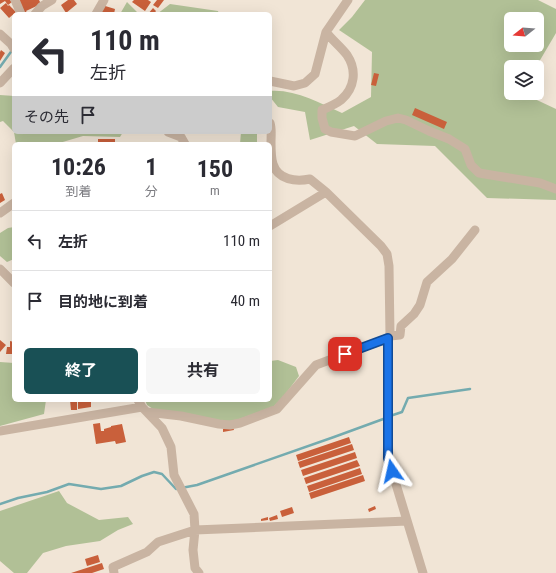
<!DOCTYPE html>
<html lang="ja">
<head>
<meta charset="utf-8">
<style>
  :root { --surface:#fff; --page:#f7f7f7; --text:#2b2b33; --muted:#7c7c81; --line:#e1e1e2; --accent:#195055 }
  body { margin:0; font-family:"Roboto Condensed","Noto Sans JP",sans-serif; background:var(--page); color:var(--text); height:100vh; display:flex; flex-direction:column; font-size:15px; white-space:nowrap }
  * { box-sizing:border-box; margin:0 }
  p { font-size:13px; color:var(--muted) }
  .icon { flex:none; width:22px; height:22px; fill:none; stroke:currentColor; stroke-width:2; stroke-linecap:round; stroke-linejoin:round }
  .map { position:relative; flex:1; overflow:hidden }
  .panel { position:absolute; left:12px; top:142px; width:260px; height:260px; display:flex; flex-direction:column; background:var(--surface); border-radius:6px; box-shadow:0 4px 16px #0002 }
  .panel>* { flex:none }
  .banner { position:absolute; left:12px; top:12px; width:260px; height:122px; border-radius:6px; box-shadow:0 4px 16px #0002; background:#fff; color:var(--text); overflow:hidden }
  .needle { width:26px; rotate:253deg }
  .buttons { position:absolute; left:504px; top:12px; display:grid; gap:8px }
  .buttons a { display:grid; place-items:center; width:40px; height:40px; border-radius:6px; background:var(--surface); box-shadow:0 4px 16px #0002; font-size:20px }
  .pin { position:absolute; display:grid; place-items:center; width:34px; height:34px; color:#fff; margin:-17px; border-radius:8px; box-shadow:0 2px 6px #0006 }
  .me { position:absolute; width:44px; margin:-22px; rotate:349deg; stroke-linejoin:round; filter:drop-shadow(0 0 3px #0008) }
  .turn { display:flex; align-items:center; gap:14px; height:84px; padding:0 12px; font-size:18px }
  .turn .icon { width:52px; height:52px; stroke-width:2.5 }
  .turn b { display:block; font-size:28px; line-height:34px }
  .then { display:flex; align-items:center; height:38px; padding:0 12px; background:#0003; gap:8px; font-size:15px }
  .eta { display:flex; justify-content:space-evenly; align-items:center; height:68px; text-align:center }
  .eta b { font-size:24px; font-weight:700; line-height:28px }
  .button { display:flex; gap:8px; margin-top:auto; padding:8px 12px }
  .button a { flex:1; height:46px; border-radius:6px; background:var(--accent); color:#fff; font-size:16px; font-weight:700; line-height:46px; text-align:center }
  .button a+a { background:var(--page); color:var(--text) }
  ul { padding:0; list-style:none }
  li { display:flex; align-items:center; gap:12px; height:60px; padding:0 12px; border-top:1px solid var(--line) }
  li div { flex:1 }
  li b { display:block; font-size:15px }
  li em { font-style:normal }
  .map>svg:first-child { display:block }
  .green { fill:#b1c096; fill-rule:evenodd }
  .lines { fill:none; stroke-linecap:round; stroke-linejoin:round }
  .stream { stroke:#74abaf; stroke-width:2.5 }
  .building { fill:#c9603b }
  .street { stroke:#c9b4a2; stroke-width:9 }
  .route-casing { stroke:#114b97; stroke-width:10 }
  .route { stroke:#1a73e8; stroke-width:7 }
</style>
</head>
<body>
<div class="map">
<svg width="556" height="573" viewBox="0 0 556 573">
  <rect width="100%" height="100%" fill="#f1e5d6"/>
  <path class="green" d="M365,0H538L556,9V33L536,67H511V93H522L556,109V200L487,198L435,146L377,144L354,126L310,140L305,112L278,107L270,97V91C295,89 319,103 342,113L371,97L372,52L339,30L352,17ZM511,19H537V45H511Z
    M127,2L139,14H120Z
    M170,4L218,11L219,14H157Z
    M0,95L14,96V132L3,121L0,122Z
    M14,132H123L120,137L83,136L56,144H16Z
    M241,132H257V144H240Z
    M14,227V259L7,262L0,256V233L8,228Z
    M278,360L296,367L299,376L281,400L273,407L234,421H225L153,409L147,405L145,400H270V361Z
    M0,362L14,363V400H46L44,414L0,426Z
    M59,491L67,503L99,520L128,517L133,524L118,530L100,541L66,546L43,553L27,573H14L0,561V511Z"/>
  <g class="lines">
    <path class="stream" d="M0,67L13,49
      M390,416L402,412L408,398L470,389
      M0,504L18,498L47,492L69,484L101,489L121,486L142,476L154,472L162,474L176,489L197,485L334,437L386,418"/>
  </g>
  <path class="building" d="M0,0H10L12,2L8,5L5,1L0,4Z
    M17,0H39L41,4L26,11L28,14H24Z
    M68,0H74L77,4L66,13L61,5Z
    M134,0H148L151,2L145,11L132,2Z
    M157,0H164L158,8L153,5Z
    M6,3L8,6L9,5L16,12L9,18L0,8Z
    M102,5L115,9L114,14H100Z
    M153,8L156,11L154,14H148Z
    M1,50L5,53L0,61V52Z
    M374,73L379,74L376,86L371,85Z
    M415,108L447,122L444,129L412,115Z
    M98,139H115V144H98Z
    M2,193L5,200L0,203V194Z
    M0,340L6,345L0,352Z
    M10,341L14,342V354H6L7,347H10Z
    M70,400H77V410H71Z
    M78,400H91V407L78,409Z
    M100,423L101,431H104V429L111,427V426L122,424L126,442L116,444L115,441L96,444L93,424Z
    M233,427L234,430L223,432V429Z
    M349,437L351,443L298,461L296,455Z
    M352,444L354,450L300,468L298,462Z
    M355,452L357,458L303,476L301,470Z
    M357,460L360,466L306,484L304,478Z
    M360,468L362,474L309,492L307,486Z
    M363,475L365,481L311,499L309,493Z
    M375,506L376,509L369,512L368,509Z
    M292,507L294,513L282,517L280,511Z
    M277,515L278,519L270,521L269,518Z
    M268,517V520L261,521V519Z
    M98,555L100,562L87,566L85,559Z
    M102,563L104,569L92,573H71Z"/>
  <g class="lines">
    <path class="street" d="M15,0L21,14
      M35,14L42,6L52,0
      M96,14L104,0
      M326,32C332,40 341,47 347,55C357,70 355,88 341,100C336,104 329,107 322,110V118L325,129L331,132L355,136L386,121L398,118L406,120L429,131L449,139L465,149L471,165L479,173L540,183L556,189
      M0,34L11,44L14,49
      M270,81L294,86L305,83L315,74L326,32L348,0
      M0,83L14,68
      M270,123C272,129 271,136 271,142C271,149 271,158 273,164C278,180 296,182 310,179L326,192L381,246L387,254L389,266L390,336
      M168,132L181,137L185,144
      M0,213L14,203
      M270,226L326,192
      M0,269L14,283
      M388,338V458L423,573
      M138,400L142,407L162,428L171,447L174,475L194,514L195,530L193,550L195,568L199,573
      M147,412L181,416L219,424L230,425L240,423L277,409L316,365L388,338L390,336L400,335L401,326L414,314L420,305L427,282L452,259L475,230
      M0,431L142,407
      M114,573L113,567L147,552L158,542L195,530L407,521"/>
  </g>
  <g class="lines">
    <defs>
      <path id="route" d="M345,354L388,338V458L392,471"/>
    </defs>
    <use href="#route" class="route-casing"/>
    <use href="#route" class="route"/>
  </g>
</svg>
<div class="buttons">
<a><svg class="needle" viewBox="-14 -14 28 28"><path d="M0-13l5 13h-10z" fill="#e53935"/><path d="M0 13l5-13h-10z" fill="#7c7c81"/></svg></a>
<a><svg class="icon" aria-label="layers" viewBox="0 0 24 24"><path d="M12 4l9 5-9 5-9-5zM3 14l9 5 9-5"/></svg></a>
</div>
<div class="pin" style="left:345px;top:354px;background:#d93025"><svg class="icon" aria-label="arrive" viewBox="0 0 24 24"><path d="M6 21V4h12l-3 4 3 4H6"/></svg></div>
<svg class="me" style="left:392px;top:471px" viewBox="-20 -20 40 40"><path d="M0-17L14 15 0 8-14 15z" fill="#1a73e8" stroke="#fff" stroke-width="4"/></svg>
<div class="banner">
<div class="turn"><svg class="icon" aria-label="left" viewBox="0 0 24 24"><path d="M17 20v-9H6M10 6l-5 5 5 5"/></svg><div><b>110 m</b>左折</div></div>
<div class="then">その先<svg class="icon" aria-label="arrive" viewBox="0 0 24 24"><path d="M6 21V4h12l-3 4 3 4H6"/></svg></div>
</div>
<section class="panel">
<div class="eta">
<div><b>10:26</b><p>到着</p></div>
<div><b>1</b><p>分</p></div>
<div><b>150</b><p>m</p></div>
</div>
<ul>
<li><svg class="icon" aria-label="left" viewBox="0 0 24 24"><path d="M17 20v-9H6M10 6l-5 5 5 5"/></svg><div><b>左折</b></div><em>110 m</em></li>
<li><svg class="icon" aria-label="arrive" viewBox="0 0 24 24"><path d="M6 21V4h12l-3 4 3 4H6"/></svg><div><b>目的地に到着</b></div><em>40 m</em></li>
</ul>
<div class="button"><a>終了</a><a>共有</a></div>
</section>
</div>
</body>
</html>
